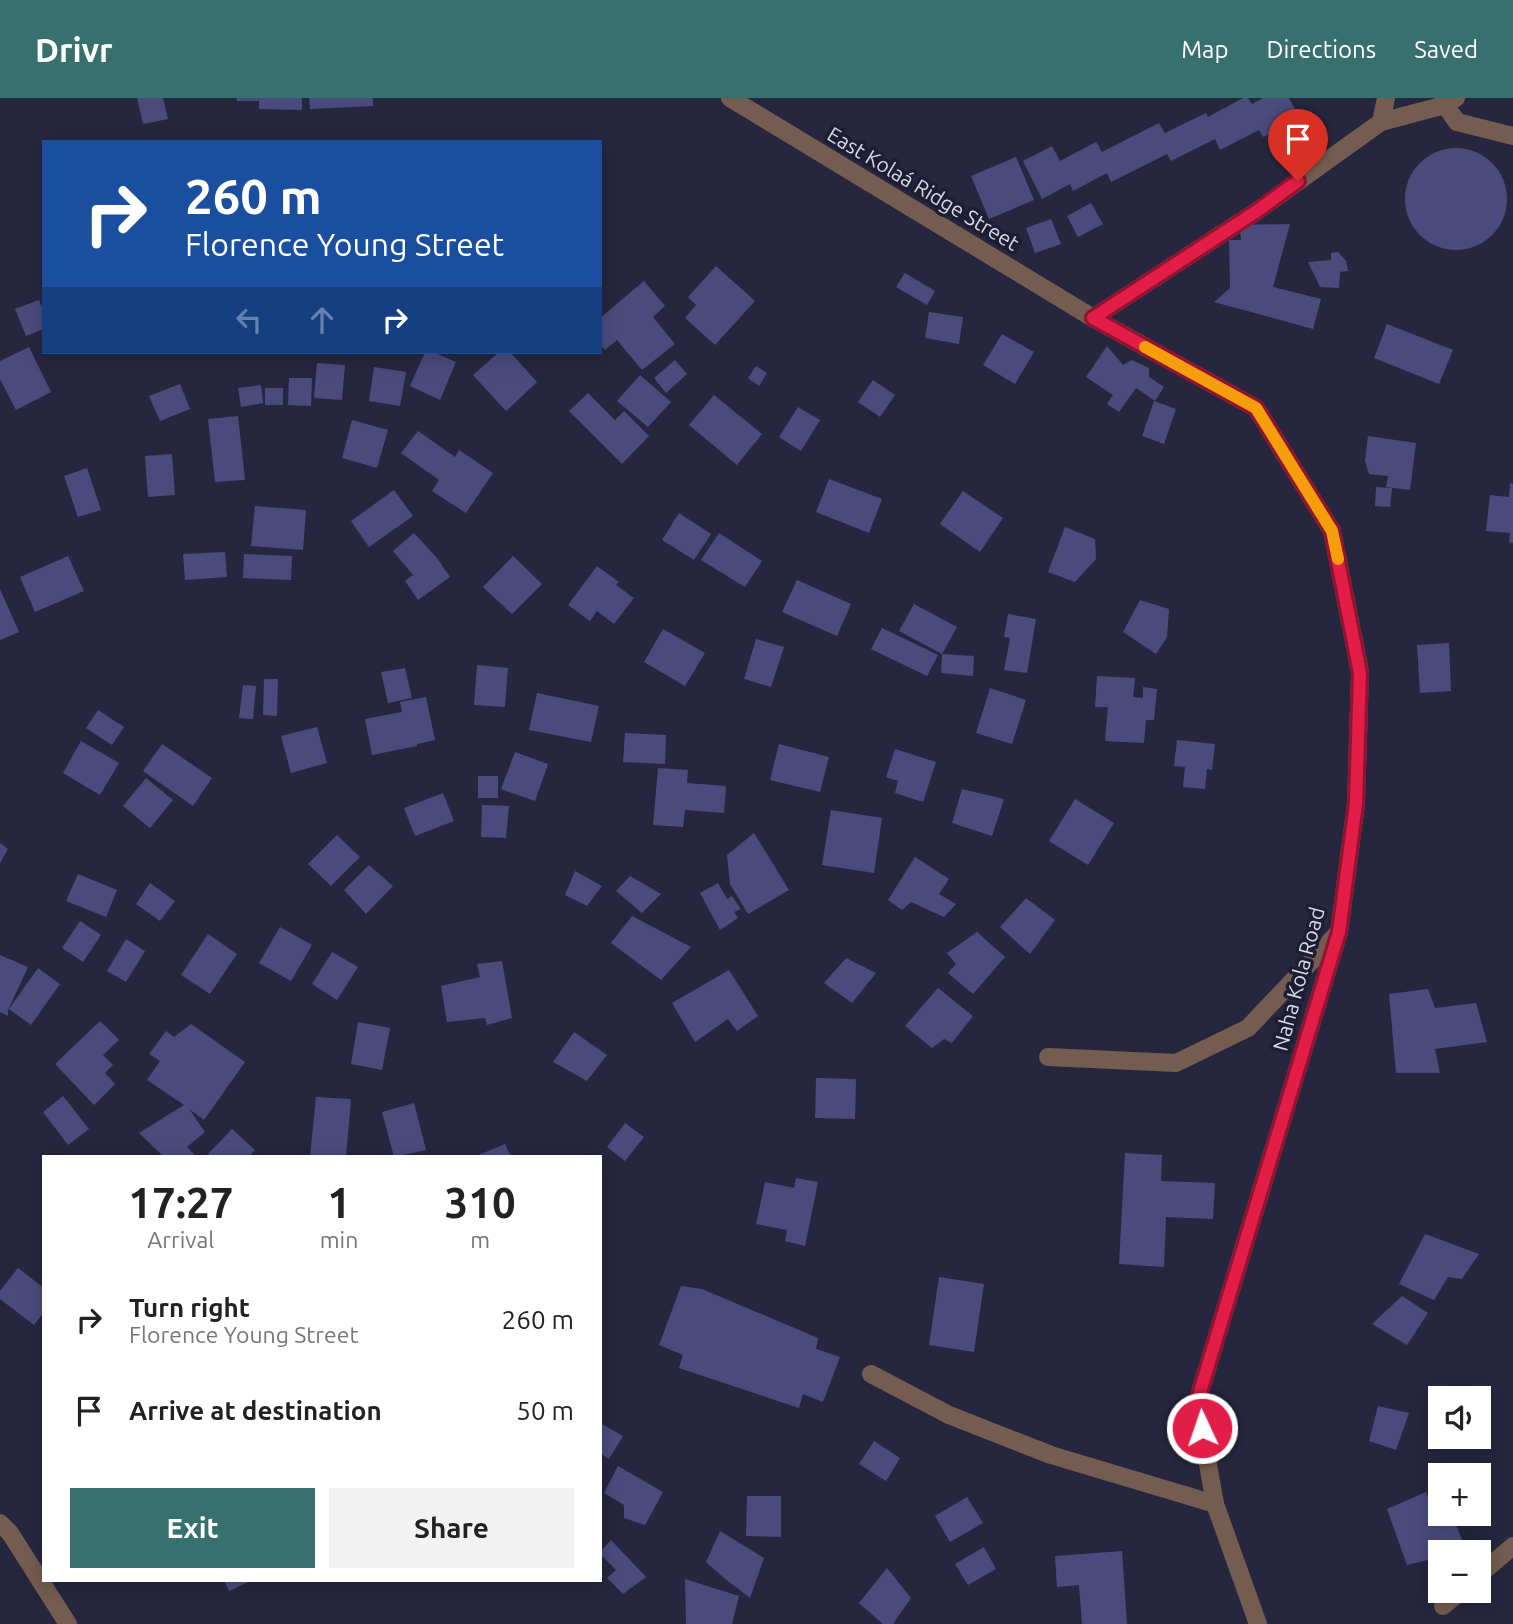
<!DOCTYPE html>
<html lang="en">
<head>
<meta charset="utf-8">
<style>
  :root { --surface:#fff; --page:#f2f2f2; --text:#222; --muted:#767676; --accent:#386f6f }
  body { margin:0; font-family:Ubuntu,sans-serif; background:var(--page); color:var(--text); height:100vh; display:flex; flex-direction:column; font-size:26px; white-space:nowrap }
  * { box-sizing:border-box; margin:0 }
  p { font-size:23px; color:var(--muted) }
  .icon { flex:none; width:38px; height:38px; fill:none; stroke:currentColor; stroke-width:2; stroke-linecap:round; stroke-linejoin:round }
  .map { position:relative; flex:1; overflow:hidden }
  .panel { position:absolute; left:42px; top:1057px; width:560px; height:427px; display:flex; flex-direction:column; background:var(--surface); border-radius:0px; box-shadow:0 4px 18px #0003 }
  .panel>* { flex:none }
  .guide { position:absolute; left:42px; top:42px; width:560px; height:214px; border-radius:0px; box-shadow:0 4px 18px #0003; background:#1a4fa0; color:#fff; overflow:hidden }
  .controls { position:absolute; left:1428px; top:1288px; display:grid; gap:14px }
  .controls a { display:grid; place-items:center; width:63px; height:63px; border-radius:0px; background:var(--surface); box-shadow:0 4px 18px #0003; font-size:35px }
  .pin { position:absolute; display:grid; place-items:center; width:60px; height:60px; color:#fff; margin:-72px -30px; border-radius:50% 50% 50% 0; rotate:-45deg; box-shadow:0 0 7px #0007 }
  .pin .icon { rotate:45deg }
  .me { position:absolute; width:77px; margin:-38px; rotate:357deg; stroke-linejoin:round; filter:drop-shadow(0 0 5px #0008) }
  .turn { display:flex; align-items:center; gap:24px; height:147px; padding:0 28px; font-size:32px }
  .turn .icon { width:91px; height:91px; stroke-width:2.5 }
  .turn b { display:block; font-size:49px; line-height:60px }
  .lanes { display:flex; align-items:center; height:66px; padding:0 28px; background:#0003; justify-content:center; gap:35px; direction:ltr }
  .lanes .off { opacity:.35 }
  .eta { display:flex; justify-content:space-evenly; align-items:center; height:119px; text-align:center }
  .eta b { font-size:42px; font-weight:600; line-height:49px }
  .button { display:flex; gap:14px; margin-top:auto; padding:14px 28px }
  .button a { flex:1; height:80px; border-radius:0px; background:var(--accent); color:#fff; font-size:28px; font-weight:600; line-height:80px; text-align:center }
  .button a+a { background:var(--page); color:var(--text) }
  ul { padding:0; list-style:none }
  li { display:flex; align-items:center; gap:21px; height:91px; padding:0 28px }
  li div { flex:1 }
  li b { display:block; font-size:26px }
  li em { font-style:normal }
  header { display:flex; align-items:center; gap:42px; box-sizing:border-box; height:98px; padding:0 35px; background:var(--accent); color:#fff }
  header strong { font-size:33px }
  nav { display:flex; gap:38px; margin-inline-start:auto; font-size:24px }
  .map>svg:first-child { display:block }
  .building { fill:#4a4b7c }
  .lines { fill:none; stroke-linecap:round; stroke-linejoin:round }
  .minor { stroke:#745d50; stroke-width:18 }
  .tertiary { stroke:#745d50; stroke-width:18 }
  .route-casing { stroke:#92132f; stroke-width:18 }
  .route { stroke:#e11d48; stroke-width:12 }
  .slow { stroke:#f59e0b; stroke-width:12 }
  .labels { text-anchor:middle; stroke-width:7; stroke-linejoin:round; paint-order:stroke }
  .street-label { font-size:21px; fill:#d6d7e7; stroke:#1d1e34 }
</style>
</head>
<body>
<header>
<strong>Drivr</strong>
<nav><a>Map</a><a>Directions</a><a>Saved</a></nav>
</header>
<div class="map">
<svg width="1513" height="1526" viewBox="0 0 1513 1526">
  <rect width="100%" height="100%" fill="#26273f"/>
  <path class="building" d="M137,0H163L168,21L143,26Z
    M237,0H302V12L259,11V3H237Z
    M309,0H373V8L310,11Z
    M1243,0H1248L1252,6L1263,0H1289L1300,20L1263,39L1259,32L1220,52L1215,41L1171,63L1167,56L1111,84L1107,75L1073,93L1070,86L1042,101L1023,63L1052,48L1060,63L1096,44L1102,54L1159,25L1165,35L1206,15L1208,19Z
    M1405 101a51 51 0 1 1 102 0a51 51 0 1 1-102 0Z
    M1016,59L1034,102L989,121L971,78Z
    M1091,105L1103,126L1078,139L1067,118Z
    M1051,121L1061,146L1035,155L1026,130Z
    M1290,126L1273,189L1321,201L1313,231L1214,204L1230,190L1229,142H1241L1240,127Z
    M1338,154L1346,163L1348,173L1340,174L1339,190L1320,189L1308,164L1331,162V155Z
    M716,168L755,203L715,247L685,220L696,207L688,199Z
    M905,175L935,193L927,207L896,189Z
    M644,183L665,208L653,219L675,246L642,272L617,242L605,252L600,246V220Z
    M39,202L44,214V231L26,238L15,211Z
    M929,214L963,219L959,246L925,240Z
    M1387,226L1453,252L1439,286L1374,260Z
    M1002,236L1034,254L1015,286L983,267Z
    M1107,248L1123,267L1132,262L1149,270V279L1164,289L1155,303L1136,290L1119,314L1107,306L1113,297L1086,279Z
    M29,249L51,294L16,312L0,281V263Z
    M425,254H433L456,264L440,302L410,288Z
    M499,254H510L537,284L506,313L473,277Z
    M675,262L687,276L666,295L654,280Z
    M317,265L345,267L342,302L314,300Z
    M756,268L767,275L759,288L748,280Z
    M374,269L406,274L400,308L369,303Z
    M640,277L671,304L648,329L617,303Z
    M289,280H312L311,308L288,307Z
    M873,282L895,297L880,319L858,304Z
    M180,286L190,311L160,323L149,298Z
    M261,287L263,305L241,309L238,290Z
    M265,290H283V307H265Z
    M588,295L615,322L624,313L649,338L622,366L569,313Z
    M714,297L762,336L737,367L689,327Z
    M1154,303L1176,311L1164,346L1142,338Z
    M798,309L820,322L801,353L779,339Z
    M238,318L245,382L215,384L208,321Z
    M352,322L388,332L377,370L342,360Z
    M418,333L455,359L459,352L493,375L466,415L432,393L439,382L401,355Z
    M1368,338L1416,345L1410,392L1386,389L1388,378L1369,376L1365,363Z
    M172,356L175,397L148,399L145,358Z
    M87,370L101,412L78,419L64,378Z
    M829,381L882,401L869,435L816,414Z
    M1510,385L1513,386V445L1509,444L1510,435L1486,433L1490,397L1509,399Z
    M1376,389L1392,390L1390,409L1375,408Z
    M394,392L413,418L369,449L351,423Z
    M963,393L1003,420L980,454L940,426Z
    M255,408L306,412L303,452L251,448Z
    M679,415L711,436L694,462L662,442Z
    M1065,429L1095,441L1096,461L1075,484L1048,474Z
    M414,435L437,460L450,479L418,502L405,483L413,477L393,453Z
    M719,435L762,463L745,489L701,462Z
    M225,454L227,479L185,482L183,456Z
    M244,456L292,458L291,482L243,480Z
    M68,458L84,493L35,514L20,479Z
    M513,458L542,486L512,516L483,489Z
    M597,468L619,484L616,487L634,500L614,526L597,513L590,523L568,507Z
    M797,482L851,506L837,538L782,514Z
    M0,491L19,534L0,542Z
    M1140,502L1169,511L1167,539L1156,556L1123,534Z
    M914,506L957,529L942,556L899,533Z
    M1008,516L1036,521L1027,575L1004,572L1010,540L1004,539Z
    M882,530L938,557L927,578L871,551Z
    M663,531L705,555L685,588L644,564Z
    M756,541L784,549L771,589L744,581Z
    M1449,545L1451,593L1420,595L1417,547Z
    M942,556L974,558L973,578L941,575Z
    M477,567L508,570L505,609L474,607Z
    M405,570L412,600L388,605L381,574Z
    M1097,578L1135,580L1133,599L1143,600V589L1157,591L1154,622H1146L1144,645L1105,643L1108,609H1095Z
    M264,581H278L277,618L263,617Z
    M243,587L256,588L253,621L239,620Z
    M990,590L1026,602L1012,646L976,635Z
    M537,595L599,608L591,644L529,632Z
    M426,599L435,642L417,646V648L372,657L365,621L402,614L400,604Z
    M98,612L124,629L112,647L86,630Z
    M317,629L327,665L291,675L281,638Z
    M625,635L666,637L665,666L623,664Z
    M1177,642L1215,646L1212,672L1207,671L1205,691L1183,689L1185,669L1174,668Z
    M81,643L119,665L100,697L63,675Z
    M162,646L212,680L193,708L143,673Z
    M779,646L829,659L820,694L770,682Z
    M895,651L936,664L923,704L895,695L898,683L886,679Z
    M515,654L548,666L535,703L501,691Z
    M658,670L688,672L687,685L726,688L724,715L685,712L683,729L653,727Z
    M478,678H498V700H478Z
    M146,680L173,702L150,730L123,708Z
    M962,691L1004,701L992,738L952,725Z
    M443,695L454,723L415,738L404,710Z
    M1075,701L1114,725L1088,767L1049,743Z
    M482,707L509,708L506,740L481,739Z
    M831,712L882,720L874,775L822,767Z
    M754,735L789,792L748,816L730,786L727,757Z
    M337,737L360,759L331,788L308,766Z
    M0,745L8,751L0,765Z
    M915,759L949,781L939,796L956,806L944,819L911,804L902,812L888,802Z
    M369,767L393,788L366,816L344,792Z
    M575,773L602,788L587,808L565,797Z
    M78,776L117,792L106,819L66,803Z
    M630,778L661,796L642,815L616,793Z
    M150,785L175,803L160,823L136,806Z
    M718,785L727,801L732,798L741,811L734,814L738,820L720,832L700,795Z
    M1026,800L1055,822L1030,856L1000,829Z
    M632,818L691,849L661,882L611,845Z
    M80,823L101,837L83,864L62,850Z
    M280,829L312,847L291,883L259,865Z
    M977,834L1005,859L973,896L948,875L956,866L947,855Z
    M208,836L237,856L210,896L181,877Z
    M126,841L145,853L126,884L107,873Z
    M332,854L358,869L337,902L312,886Z
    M0,857L28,869L8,912V918L0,914Z
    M846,860L876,875L852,905L824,885Z
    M502,863L512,920L487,927L485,920L447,924L441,888L480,879L477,866Z
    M38,870L60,886L31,927L9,911Z
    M729,872L758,918L737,933L728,921L695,944L672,905Z
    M938,890L973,918L952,945L944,941L932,950L905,928Z
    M1428,891L1435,910L1476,905L1487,944L1435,951L1440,975H1396L1389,896Z
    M100,923L119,942L103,957L113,967L105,975L115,986L94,1007L55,966Z
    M358,924L390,930L382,972L351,966Z
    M191,926L245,964L204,1022L189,1011L205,1034L187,1049L197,1059H164L139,1035L184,1007L147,982L160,963L149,956L166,933L174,939Z
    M574,934L607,957L587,983L553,964Z
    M816,980L856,981L855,1021L815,1020Z
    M63,998L89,1031L68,1047L43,1014Z
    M316,999L351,1001L346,1059H310Z
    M414,1005L426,1052L394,1059L382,1014Z
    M625,1025L644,1039L625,1063L607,1049Z
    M232,1031L255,1052L248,1059H211L208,1056Z
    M505,1046L511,1059H474Z
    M1125,1055L1162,1057L1161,1083L1215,1085L1213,1121L1166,1119L1164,1169L1119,1166Z
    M796,1080L818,1084L805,1148L785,1143L787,1132L756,1126L765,1084L794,1090Z
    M1425,1136L1479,1156L1462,1181L1448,1179L1434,1202L1399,1186Z
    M18,1170L44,1190V1214L34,1227L0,1201V1193Z
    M939,1179L984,1186L974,1254L929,1247Z
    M681,1188L702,1191L818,1240L816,1251L840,1259L823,1304L803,1296L799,1310L679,1270L683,1257L659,1247Z
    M1402,1198L1428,1215L1407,1247L1372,1226Z
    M1378,1308L1409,1315L1396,1352L1369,1343Z
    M600,1325L623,1338L609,1361L600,1355Z
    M874,1343L900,1360L886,1383L859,1366Z
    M618,1368L663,1394L645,1427L624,1420V1407L604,1395Z
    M1426,1394L1437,1420L1452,1416L1466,1452L1458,1454H1440V1459L1407,1467L1387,1411Z
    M747,1398H781V1439L746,1438Z
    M967,1399L983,1425L950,1444L935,1418Z
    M720,1433L764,1460L750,1500L724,1480L706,1464Z
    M611,1442L646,1479L623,1496L607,1480L616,1472L600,1456V1454Z
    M984,1449L996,1471L968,1487L955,1466Z
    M1122,1453L1127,1526H1082L1079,1487L1057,1489L1055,1458Z
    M887,1470L911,1500L893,1526H883L859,1505Z
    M685,1481L739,1498L732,1526H686Z
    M224,1482H253L229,1493Z"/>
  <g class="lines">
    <path class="minor" d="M1445,7L1457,24L1513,38
      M1381,24L1445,7L1456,0
      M1093,220L1257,113L1381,24L1386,0
      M1048,959L1176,965L1248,930L1339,834
      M871,1276L949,1317L1051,1357L1215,1406
      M0,1425L10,1435L68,1526
      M1479,1477L1513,1448
      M1443,1508L1461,1493"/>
    <path class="tertiary" d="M730,0L1093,220L1256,310L1332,433L1360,574L1356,706L1339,834L1197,1304L1215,1406L1258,1526"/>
  </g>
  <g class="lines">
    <defs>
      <path id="route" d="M1202,1330L1197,1304L1339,834L1356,706L1360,575L1332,433L1256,310L1093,220L1257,113L1298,83"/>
    </defs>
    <use href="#route" class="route-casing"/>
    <use href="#route" class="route"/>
    <path class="slow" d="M1145,249L1256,310L1332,433L1338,461"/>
  </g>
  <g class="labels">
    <g class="street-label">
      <text transform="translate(923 91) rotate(31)" y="7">East Kolaá Ridge Street</text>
      <text transform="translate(1299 881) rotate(-75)" y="7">Naha Kola Road</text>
    </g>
  </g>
</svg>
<div class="controls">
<a><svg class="icon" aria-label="sound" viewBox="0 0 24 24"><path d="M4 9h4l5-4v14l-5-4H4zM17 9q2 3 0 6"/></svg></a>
<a>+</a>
<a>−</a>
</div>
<div class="pin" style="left:1298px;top:83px;background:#d93025"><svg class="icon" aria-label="arrive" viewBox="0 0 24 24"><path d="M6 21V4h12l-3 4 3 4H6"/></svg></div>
<svg class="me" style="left:1202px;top:1330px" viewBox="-20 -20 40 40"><circle r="17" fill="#e11d48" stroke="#fff" stroke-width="3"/><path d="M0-11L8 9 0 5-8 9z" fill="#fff"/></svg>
<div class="guide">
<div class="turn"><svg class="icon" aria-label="right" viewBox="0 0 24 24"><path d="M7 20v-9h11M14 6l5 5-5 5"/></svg><div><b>260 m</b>Florence Young Street</div></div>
<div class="lanes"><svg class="icon off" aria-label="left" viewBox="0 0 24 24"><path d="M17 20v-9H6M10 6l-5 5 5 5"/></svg><svg class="icon off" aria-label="ahead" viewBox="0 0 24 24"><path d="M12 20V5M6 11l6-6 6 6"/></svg><svg class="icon" aria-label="right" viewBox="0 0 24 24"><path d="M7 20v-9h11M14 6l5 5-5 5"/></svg></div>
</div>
<section class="panel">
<div class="eta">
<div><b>17:27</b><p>Arrival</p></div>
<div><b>1</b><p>min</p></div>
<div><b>310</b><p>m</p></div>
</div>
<ul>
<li><svg class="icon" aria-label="right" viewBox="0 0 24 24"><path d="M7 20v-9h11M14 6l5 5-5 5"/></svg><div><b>Turn right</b><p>Florence Young Street</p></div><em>260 m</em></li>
<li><svg class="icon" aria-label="arrive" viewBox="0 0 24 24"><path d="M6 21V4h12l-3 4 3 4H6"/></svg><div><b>Arrive at destination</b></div><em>50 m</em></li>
</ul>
<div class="button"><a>Exit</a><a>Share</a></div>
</section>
</div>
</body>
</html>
